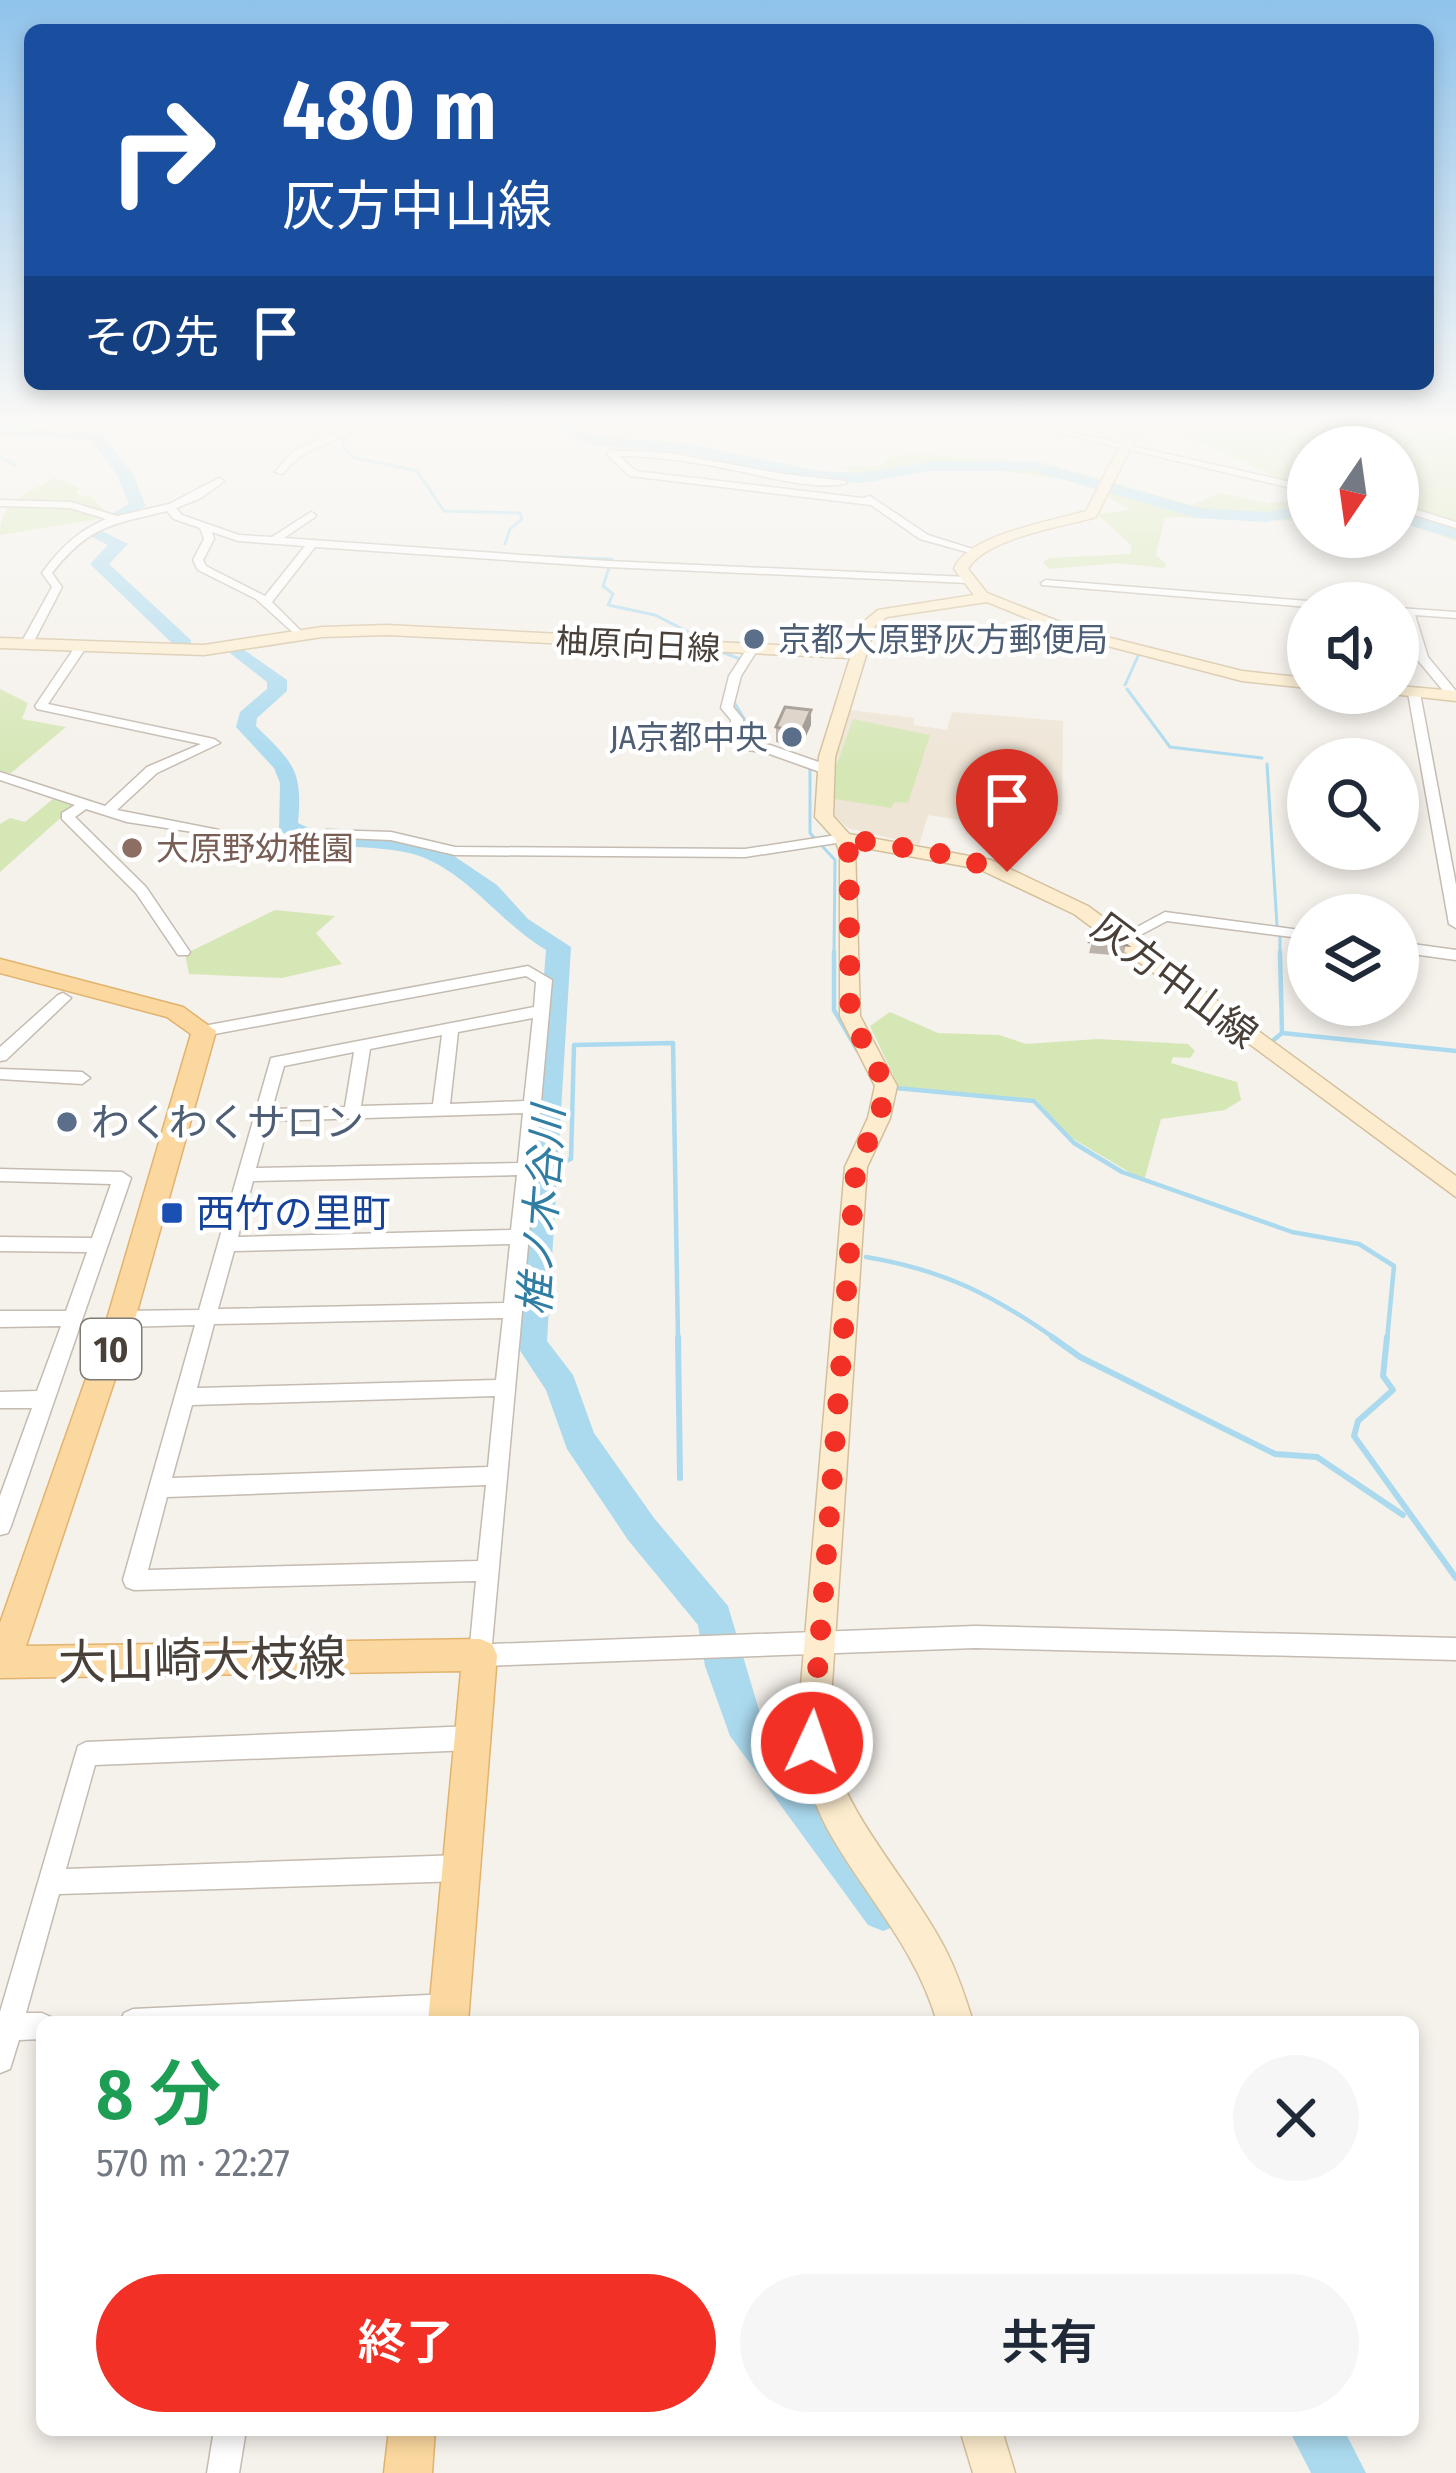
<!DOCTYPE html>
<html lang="ja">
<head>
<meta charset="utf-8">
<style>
  :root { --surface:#fff; --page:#f6f6f7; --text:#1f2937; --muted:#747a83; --accent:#f33025 }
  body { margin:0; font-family:"Fira Sans Condensed","Noto Sans JP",sans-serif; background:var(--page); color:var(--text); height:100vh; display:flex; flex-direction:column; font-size:45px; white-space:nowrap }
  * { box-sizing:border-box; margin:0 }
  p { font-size:39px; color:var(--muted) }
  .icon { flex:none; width:66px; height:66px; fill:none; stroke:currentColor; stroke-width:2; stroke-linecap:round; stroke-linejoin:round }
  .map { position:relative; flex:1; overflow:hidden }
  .side { position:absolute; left:36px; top:2016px; width:1383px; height:420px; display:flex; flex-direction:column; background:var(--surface); border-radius:18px; box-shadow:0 6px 18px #0003 }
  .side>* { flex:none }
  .guide { position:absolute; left:24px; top:24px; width:1410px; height:366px; border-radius:18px; box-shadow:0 6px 18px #0003; background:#1a4fa0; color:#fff; overflow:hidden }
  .needle { width:78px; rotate:193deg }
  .buttons { position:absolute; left:1287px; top:426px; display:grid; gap:24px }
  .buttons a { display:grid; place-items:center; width:132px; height:132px; border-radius:50%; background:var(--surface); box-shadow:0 6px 18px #0003; font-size:60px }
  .pin { position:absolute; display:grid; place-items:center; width:102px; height:102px; color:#fff; margin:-123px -51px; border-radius:50% 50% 50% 0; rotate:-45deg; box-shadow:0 0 12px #0007 }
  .pin .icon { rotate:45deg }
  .me { position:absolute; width:132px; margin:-66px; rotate:3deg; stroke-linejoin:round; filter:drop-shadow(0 0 9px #0008) }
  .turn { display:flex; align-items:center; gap:42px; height:252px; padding:0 60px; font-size:54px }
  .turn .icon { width:156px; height:156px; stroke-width:2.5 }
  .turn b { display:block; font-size:84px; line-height:102px }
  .then { display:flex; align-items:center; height:114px; padding:0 60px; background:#0003; gap:24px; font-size:45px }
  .round { display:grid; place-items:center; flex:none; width:126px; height:126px; border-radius:63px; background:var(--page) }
  .overview { display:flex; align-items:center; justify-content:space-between; height:204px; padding:0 60px }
  h1 { font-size:72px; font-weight:600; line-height:90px; color:#1e9e55 }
  .action { display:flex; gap:24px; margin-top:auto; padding:24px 60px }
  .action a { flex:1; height:138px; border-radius:72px; background:var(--accent); color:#fff; font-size:48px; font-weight:600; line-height:138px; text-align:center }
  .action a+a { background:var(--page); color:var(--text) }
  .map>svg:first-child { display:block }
  .education { fill:#eee5d6 }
  .green { fill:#d6e7b6 }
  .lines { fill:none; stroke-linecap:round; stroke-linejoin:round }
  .stream-far2 { stroke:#abdaef; stroke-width:3 }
  .stream-far1 { stroke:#abdaef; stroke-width:4.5 }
  .stream { stroke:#abdaef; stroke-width:6 }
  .river { fill:#abdaef; fill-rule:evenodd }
  .street-casing { stroke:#c4bbb1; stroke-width:3 }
  .secondary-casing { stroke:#d3bf9c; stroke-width:3 }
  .primary-casing { stroke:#e1b36e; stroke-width:3 }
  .street { fill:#fff; fill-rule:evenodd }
  .secondary { fill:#fdedce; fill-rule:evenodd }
  .primary { fill:#fbd89f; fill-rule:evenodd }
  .wall { fill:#bbb2a9 }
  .shaded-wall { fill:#999189 }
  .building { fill:#dacfc4; stroke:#999189; stroke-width:3 }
  .route { stroke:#f33025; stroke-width:21; stroke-dasharray:0 37.8 }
  .service-dot { fill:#5c6f8a; stroke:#fff; stroke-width:4.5 }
  .education-dot { fill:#8d6e63; stroke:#fff; stroke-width:4.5 }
  .transit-dot { fill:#1a4fb4; stroke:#fff; stroke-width:4.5 }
  .labels { text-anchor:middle; stroke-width:9; stroke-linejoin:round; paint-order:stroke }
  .far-service-label { font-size:33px; fill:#4e5e75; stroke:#fff; text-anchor:start }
  .far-street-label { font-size:33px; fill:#494139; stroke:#fff }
  .far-education-label { font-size:33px; fill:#785e54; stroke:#fff; text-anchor:start }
  .shield { fill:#fff; stroke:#807a74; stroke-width:3 }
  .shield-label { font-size:36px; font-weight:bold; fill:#494139 }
  .street-label { font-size:39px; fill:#494139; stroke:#fff }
  .service-label { font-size:39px; fill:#4e5e75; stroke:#fff; text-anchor:start }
  .transit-label { font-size:39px; fill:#164399; stroke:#fff; text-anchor:start }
  .water-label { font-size:42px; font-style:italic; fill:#307ea3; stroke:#fff }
  .near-street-label { font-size:48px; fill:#494139; stroke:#fff }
</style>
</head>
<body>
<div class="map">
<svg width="1456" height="2473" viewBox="0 0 1456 2473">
  <rect width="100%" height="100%" fill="#f5f1eb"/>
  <path class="education" d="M850,710L914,718V725L947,730L952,712L1063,721L1062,815L965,811L960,820L928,815L919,845L848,828L827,809L835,745Z"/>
  <path class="green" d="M1162,423H1433L1456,437V541L1398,521V447H1308V493Z
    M918,454L1044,463L1192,505L1220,493L1269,503L1308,499V521L1165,517L1156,555L1167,565L1164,568L1118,563L1049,569L1043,562L1049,558L1130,554L1132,546L1097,514L1130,510L1085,483L1011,472L933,464L860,476L842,467L880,466L890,457Z
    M55,478L80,488L75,494L92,497L110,517L0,535C0,500 26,494 55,478Z
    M0,689L28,703L22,719L66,727L11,773L0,771Z
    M853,719L930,735L908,803L895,802L891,808L835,799L836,767Z
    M53,799L74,806L0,872V824L10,818L25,822Z
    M275,910L335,916L316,933L342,964L282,978L189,974L185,954Z
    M890,1012L938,1033L999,1035L1026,1044L1098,1039L1188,1044L1195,1051L1190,1058L1173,1057L1171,1063L1237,1082L1241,1100L1225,1110L1161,1119L1144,1181L1060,1131L1037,1100L900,1089L870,1026Z"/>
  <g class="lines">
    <path class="stream-far2" d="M349,423L342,446L352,457L417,471L444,511L520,513L522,519L510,529L505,544
      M0,457L15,465
      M530,556L612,559L603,586L613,594L608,605L655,615L710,643
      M722,652L740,659
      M1125,685L1138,656
      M1127,689L1170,747L1262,758
      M734,702L746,722L742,740
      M768,745L808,759
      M1267,764L1277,925
      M810,766V833L835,860L834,955
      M1280,937V955"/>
    <path class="stream-far1" d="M834,952V1010L858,1051
      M1280,952L1282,1033
      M1270,1043L1282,1033L1456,1051
      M896,1088L1034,1101L1074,1143L1122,1172L1292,1232L1359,1244L1394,1266L1387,1340
      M543,1171L571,1159L574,1045L673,1043L678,1340
      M866,1257C944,1270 993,1295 1057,1340"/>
    <path class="stream" d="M678,1337L680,1478
      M1052,1337L1080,1357L1275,1454L1317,1457L1403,1515
      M1387,1337L1383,1376L1393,1390L1358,1421L1354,1436L1456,1578"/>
    <path class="river" d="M557,423H572L593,436L683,443L818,471L863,473L929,461H1034L1198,508L1266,512L1308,505V515L1266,522L1197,518L1033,471H929L863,483L818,481L683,453L592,445L570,438Z
      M0,424L101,433L133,474L146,506L102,531L128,544L109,564L191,640V648H177L90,564L108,545L80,531L129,504L117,475L91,440L0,434Z
      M1398,512L1456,529V539L1398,522Z
      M240,647L287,680V691L257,718L256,726C293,763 303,769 298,823L313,830L439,846L497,885L528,919L571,947L547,1341L573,1375L594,1433L654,1518L728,1606L759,1710L898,1895L904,1910L898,1925L883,1931L868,1925L730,1736L705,1666L698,1625L628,1540L567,1449L546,1390L515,1343L546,950C503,925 474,880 427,859C388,841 327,854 279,831L280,783L274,768L236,727L240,712L267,689V682L230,653Z
      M1289,2430H1344L1366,2473H1311Z"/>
    <defs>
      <path id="street" d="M9,423H36L53,427L48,430Z
        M356,423H366C339,444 304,444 283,474L275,472L293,451Z
        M1016,423H1031L1308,486V492Z
        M610,450L669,453L784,474L845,481L847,483C816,492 757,474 724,468C689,461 654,456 619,456L636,471L862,498L870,496L928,535L979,551L974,554L920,539L871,505L630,476L607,455Z
        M219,478L224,481L222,483L199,499L176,508L182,515L239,535L272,537L311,512L316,515L315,517L284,538L608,561L968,577L973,580L968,583L608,567L315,547L272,602L302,632V636L298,637L256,599L198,570L193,560L204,539L200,528L174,519L167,511C111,525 90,525 52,573L62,587L32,645L22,647L20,645L52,587L42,573C60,548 78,531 106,519L70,508L0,506V500L71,502L117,516L169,504ZM212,532L238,541L305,546L265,596L206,566L203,560L214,539Z
        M1398,504L1456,522V528L1398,510Z
        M1046,580L1308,601L1313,603H1308V607L1042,585L1041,583Z
        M1398,608L1456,612V618L1415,615L1428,657L1456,691V699H1450L1416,658L1403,614H1398Z
        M81,643L87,646L48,704L214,739L220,743L157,773L117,810L219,830V836L127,822L86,809L75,817L146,887L190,952L188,955H178L136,893L62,819V813L75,805L0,780V772L105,806L147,767L201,744L37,709L35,706L77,644Z
        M748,647L758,649L741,676L733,707L743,719V742L770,745L830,766V772H820L764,752L737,749L731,745V720L721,708L729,676Z
        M1414,689L1420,693L1456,885V928L1449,924L1408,693Z
        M326,830L391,832L455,847L745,849L843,834L850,838L843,842L745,857L455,855L391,840L321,837L319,834Z
        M1165,912L1308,931V939L1167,921L1127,942H1117L1115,939Z
        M1398,942L1456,950V960L1398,952Z
        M528,966L552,980L492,1644L975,1626L1456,1638V1660L975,1648L480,1666L472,1663L469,1655L476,1581L134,1590L126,1587L123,1580L195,1325L121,1327L114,1324L112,1319L114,1314L121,1311L199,1310L271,1058L534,1007L536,982L526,976L204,1036L198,1035L196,1031L198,1027ZM533,1018L524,1101L450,1104L458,1032ZM442,1035L433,1104L361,1106L370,1049ZM354,1052L345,1107L272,1109L284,1066ZM523,1113L518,1163L256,1168L269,1121ZM517,1175L511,1230L238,1237L253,1181ZM510,1244L504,1303L218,1309L234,1251ZM503,1318L496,1380L197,1388L214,1324ZM495,1396L488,1467L172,1478L192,1405ZM486,1485L478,1561L148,1570L167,1497Z
        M63,993L71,998L68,1001L6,1060L0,1061V1047L58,995Z
        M0,1069L82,1072L90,1078L82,1084L0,1079Z
        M0,1169L122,1172L131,1178L11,1526L8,1533L0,1535V1496L32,1408H0V1392L37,1391L61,1326L0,1327V1311H66L87,1252L0,1251V1237L92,1238L111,1184L0,1181Z
        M473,1726L481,1730L485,1738L481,1746L473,1750L95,1765L66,1869L461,1855L470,1859L474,1868L470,1877L461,1881L59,1894L26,2013H42L51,2017L54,2022H42V2039L19,2040L10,2069L0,2073V2012L78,1746L86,1742Z
        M449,1994L458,1998L462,2007L458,2016L449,2020L120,2022L124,2013L133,2009Z
        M214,2430H246L239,2473H207Z"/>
      <path id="secondary" d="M1131,423H1143L1096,517C1062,527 986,538 968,569L987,593L1083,631L1242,671L1308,678V688L1242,681L1073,637L987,602L887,617L875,626L835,757L833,816L849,834L991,860L1088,906L1456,1176V1197L1074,914L979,869L855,846L860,1016L897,1086L890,1118L867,1167L828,1743C848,1818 900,1869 938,1936C954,1963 964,1992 973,2022H937C916,1948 865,1896 828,1830C813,1802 804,1773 796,1743L845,1167L868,1118L875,1086L840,1016V854L835,839L815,817L819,757L850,658L387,635L322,637L204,655L0,648V638L204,645L322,627L387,625L853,649L861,624L878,610L974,595L954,569C966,535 1052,521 1086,511Z
        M1398,686L1456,691V701L1392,694L1398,693Z
        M960,2430H1002L1015,2473H973Z"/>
      <path id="primary" d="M0,959L183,1007L216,1031L135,1319L26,1646L480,1639L492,1644L497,1655L468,2022H428L461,1671L0,1678V1623L107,1319L191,1034L167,1017L0,973Z
        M389,2430H435L432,2473H384Z"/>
    </defs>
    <use href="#street" class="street-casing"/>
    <use href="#secondary" class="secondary-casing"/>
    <use href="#primary" class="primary-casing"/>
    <use href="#street" class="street"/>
    <use href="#secondary" class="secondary"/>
    <use href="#primary" class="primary"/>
  </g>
  <path class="wall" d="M811,710V725L800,749L776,742V727Z
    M1092,942L1126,945L1123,956L1089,953Z"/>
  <path class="shaded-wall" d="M811,710V725L800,749L801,733Z"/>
  <path class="building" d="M785,707L811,710L801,733L776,727Z
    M1109,933L1126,945L1092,942Z"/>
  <linearGradient id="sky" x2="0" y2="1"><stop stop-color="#8fc3eb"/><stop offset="0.55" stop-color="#faf9f6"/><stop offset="1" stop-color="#faf9f6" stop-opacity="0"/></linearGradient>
  <rect width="1456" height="769" fill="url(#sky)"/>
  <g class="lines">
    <path class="route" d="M812,1743L856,1167L879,1118L886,1086L850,1016L849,854L843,838L949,855L1007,872"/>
  </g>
  <g class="service-dot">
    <circle cx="754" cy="639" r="12"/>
    <circle cx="792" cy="737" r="12"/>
    <circle cx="67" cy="1122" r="12"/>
  </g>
  <circle class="education-dot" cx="132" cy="848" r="12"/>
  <rect class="transit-dot" x="160" y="1201" width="24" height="24" rx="6"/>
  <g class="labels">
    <g class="far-service-label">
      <text x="778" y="651">京都大原野灰方郵便局</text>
      <text x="768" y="749" text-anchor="end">JA京都中央</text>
    </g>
    <g class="far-street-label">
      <text transform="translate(638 644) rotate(3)" y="12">柚原向日線</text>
    </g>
    <g class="far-education-label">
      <text x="156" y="860">大原野幼稚園</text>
    </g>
    <rect class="shield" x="81" y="1319" width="60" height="60" rx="9"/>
    <g class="shield-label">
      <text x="111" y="1362">10</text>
    </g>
    <g class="street-label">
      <text transform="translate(1175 980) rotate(37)" y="14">灰方中山線</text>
    </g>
    <g class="service-label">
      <text x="91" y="1136">わくわくサロン</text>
    </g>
    <g class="transit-label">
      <text x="196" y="1227">西竹の里町</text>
    </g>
    <g class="water-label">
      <text transform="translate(541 1211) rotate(-86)" y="15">椎ノ木谷川</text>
    </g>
    <g class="near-street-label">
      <text transform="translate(202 1660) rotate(-1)" y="17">大山崎大枝線</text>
    </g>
  </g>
</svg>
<div class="buttons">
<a><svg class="needle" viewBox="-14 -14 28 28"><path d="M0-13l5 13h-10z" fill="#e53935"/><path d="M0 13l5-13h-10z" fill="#747a83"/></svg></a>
<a><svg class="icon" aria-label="sound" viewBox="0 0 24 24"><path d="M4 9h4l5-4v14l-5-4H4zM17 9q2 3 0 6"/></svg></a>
<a><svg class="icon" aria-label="search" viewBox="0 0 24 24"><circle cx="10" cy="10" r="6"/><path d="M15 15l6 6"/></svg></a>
<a><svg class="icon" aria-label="layers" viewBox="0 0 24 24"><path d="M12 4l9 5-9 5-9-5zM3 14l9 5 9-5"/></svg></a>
</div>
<div class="pin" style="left:1007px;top:872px;background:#d93025"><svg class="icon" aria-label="arrive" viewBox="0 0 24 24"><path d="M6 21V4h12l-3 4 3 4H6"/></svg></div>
<svg class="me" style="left:812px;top:1743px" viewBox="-20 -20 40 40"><circle r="17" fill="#f33025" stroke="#fff" stroke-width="3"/><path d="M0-11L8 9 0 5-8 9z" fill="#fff"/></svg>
<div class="guide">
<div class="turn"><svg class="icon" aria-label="right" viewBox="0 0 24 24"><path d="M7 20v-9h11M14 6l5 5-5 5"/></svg><div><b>480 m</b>灰方中山線</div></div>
<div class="then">その先<svg class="icon" aria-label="arrive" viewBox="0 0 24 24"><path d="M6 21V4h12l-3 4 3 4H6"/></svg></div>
</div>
<section class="side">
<div class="overview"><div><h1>8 分</h1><p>570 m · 22:27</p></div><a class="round"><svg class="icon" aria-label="close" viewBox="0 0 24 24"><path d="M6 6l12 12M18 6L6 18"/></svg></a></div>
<div class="action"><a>終了</a><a>共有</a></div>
</section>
</div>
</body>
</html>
